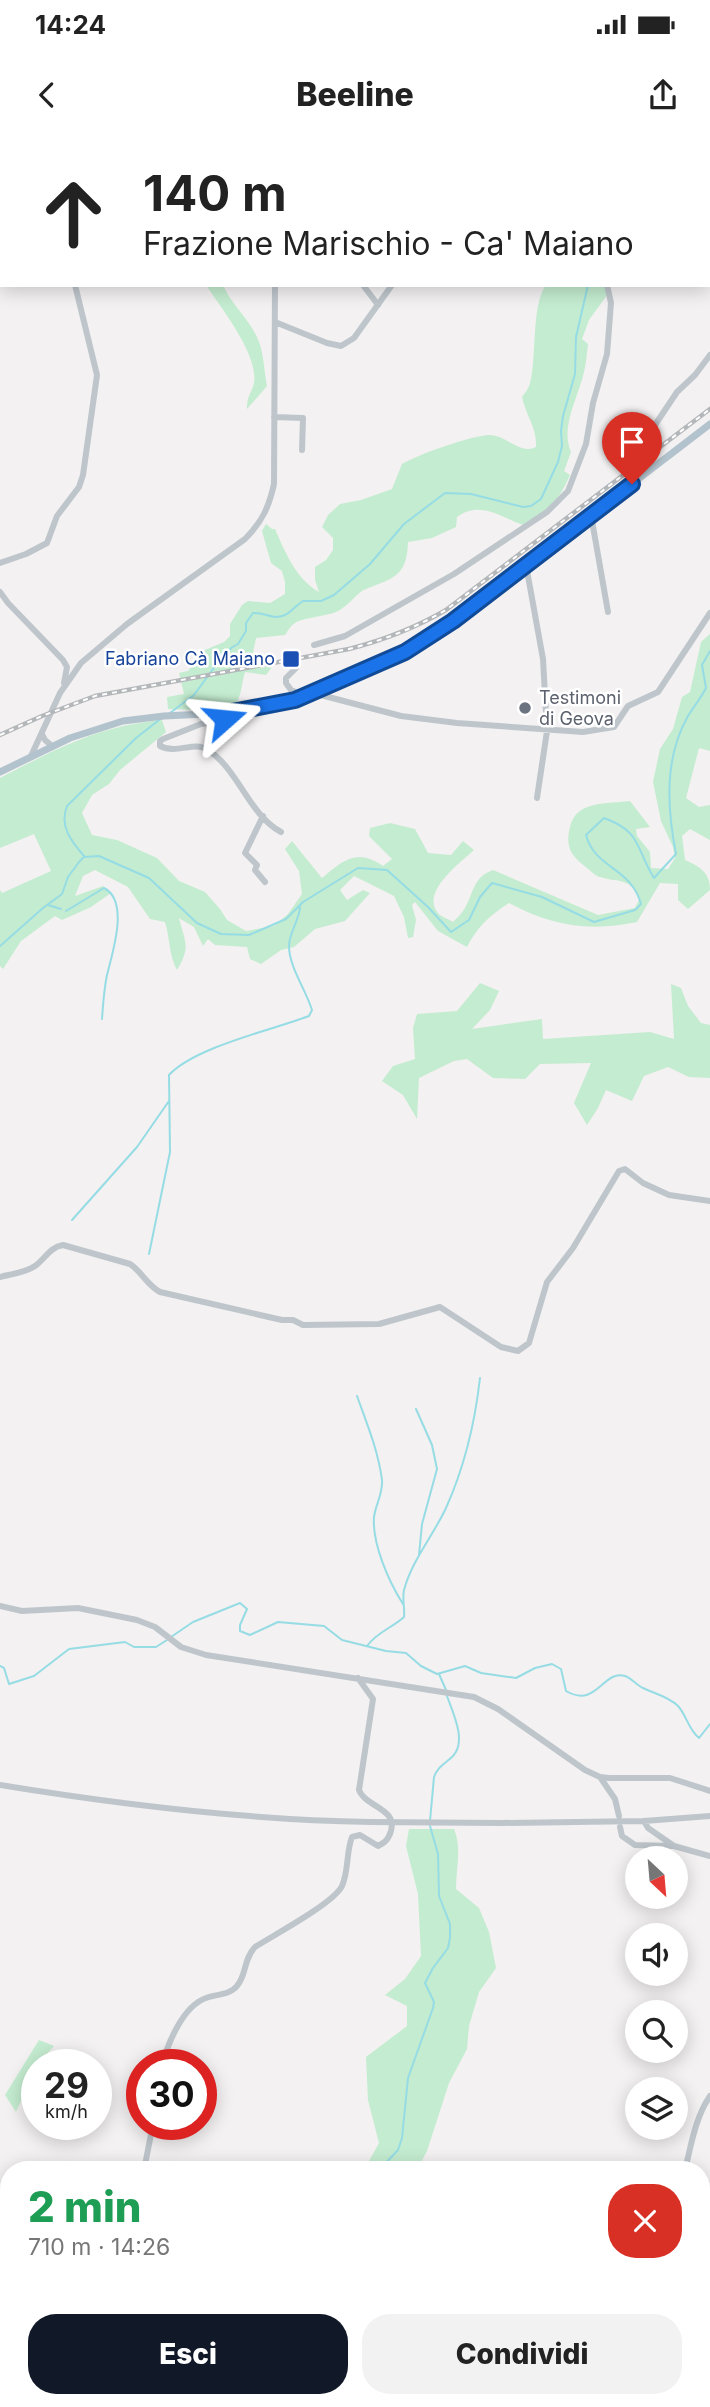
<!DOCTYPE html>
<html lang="it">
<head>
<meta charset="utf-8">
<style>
  :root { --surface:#fff; --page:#f2f2f2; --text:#222; --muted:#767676; --accent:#111827 }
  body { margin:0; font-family:Inter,sans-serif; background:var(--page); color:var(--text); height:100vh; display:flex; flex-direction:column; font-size:26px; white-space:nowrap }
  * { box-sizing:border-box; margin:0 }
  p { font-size:23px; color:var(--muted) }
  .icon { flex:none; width:38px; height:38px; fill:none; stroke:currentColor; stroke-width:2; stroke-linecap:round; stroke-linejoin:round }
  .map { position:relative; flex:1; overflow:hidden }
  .side { position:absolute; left:0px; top:2021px; width:710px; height:247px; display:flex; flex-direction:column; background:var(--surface); border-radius:28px 28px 0 0; box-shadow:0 4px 18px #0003 }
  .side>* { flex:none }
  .banner { position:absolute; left:0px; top:0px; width:710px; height:147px; box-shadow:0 4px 18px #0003; background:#fff; color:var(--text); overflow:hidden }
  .needle { width:46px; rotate:154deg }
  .fabs { position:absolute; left:625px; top:1706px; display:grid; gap:14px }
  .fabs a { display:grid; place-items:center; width:63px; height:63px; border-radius:50%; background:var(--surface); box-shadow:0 4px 18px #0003; font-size:35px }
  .speed { position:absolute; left:21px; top:1909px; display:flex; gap:14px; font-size:35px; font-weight:700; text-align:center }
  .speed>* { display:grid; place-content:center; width:91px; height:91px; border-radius:50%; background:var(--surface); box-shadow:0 4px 18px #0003; line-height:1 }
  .speed small { font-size:18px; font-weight:400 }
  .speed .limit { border:10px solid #d22; background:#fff; color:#111 }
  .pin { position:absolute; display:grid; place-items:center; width:60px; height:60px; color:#fff; margin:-72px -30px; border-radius:50% 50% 50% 0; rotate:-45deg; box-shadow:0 0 7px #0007 }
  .pin .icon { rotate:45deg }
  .me { position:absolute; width:77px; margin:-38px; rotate:72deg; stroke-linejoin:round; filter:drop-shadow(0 0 5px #0008) }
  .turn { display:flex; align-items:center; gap:24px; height:147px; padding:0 28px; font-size:32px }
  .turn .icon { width:91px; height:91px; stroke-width:2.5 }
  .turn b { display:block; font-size:49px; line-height:60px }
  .round { display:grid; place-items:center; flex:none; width:74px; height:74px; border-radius:28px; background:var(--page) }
  .summary { display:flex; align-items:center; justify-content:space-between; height:119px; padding:0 28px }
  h1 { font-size:42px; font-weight:800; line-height:52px; color:#1e9e55 }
  .cta { display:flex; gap:14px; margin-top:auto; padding:14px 28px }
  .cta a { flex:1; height:80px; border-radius:28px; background:var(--accent); color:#fff; font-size:28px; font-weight:800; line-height:80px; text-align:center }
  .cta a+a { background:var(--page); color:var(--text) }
  .status { display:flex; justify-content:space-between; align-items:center; height:49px; padding:0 35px; background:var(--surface); direction:ltr }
  .status svg { height:19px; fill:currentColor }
  header { display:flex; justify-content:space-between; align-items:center; height:91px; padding:0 28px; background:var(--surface); font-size:32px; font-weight:800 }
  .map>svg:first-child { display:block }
  .green { fill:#c4ecd0 }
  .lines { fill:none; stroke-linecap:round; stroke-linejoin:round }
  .stream { stroke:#96dce4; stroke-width:2 }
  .minor { stroke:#bec6cc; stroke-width:6 }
  .major { stroke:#b3c3cd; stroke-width:7 }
  .rail-casing { stroke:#b4b7ba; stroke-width:4.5 }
  .rail { stroke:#fff; stroke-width:2; stroke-dasharray:5; stroke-linecap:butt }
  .minor-bridge { stroke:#bec6cc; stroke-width:6 }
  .route-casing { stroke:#114b97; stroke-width:18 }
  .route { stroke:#1a73e8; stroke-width:12 }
  .transit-dot { fill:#1a4fb4; stroke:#fff; stroke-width:2.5 }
  .worship-dot { fill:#6b7280; stroke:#fff; stroke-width:2.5 }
  .labels { text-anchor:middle; stroke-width:5; stroke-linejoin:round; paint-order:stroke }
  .transit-label { font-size:18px; fill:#164399; stroke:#fff; text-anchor:end }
  .worship-label { font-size:18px; fill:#5b616d; stroke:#fff; text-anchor:start }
</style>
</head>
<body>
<div class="status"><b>14:24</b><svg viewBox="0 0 49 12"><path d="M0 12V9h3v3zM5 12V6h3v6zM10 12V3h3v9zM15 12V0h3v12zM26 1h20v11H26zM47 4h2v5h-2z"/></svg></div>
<header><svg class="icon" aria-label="back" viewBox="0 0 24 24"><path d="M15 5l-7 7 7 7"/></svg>Beeline<svg class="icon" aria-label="share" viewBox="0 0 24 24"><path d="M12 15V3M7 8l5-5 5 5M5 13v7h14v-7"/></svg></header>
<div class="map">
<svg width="710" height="2267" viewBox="0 0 710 2267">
  <rect width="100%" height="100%" fill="#f3f1f1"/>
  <path class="green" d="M206,145H223C232,166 251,180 259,202C264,215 264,232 267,246L247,269C247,254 252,253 254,243C259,215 221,168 206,145Z
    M546,145H605L607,155L589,180L582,199L588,204C587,213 586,223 584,232C578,258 560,287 571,312L564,331L570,335C556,366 551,367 523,385C501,377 479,360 457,377L456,387L432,398L408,402C407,437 393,438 366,449C357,452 349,466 336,472C326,476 302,478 295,483C291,485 287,492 285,495L256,498L251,522L264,523L272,527L266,535L245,532C241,545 242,556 234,567L198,570L168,569L167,557L184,554L179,533L188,531L205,510L224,502L230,496V484L242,465L248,461L270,463L285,454V442L282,431L271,423L262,391L266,384L272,389H275C285,412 296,439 319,452L315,440V427L326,420L333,410V398L322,387L328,375L340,364L361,360L392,349L402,324C417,315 472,295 490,295C506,295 520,315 536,307C537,287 526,276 522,257C525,253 529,248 530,243C537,218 531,165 546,145Z
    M710,494V611L699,608L686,658L699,667L710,665V700L690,689L682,696L685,720C700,727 710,732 710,750L688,769L678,760V744L660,743L637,782C589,792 552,786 509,763C490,775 477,787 467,807L438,791L415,762L412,765L416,780L413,797L408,798L404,777L394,756L354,736L340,750L347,760L363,750L370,753L345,781L315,789L294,807L281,810L261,824L250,819L247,807L215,805L208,799L203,806L194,787L179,778C185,802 191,807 177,830C169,816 170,798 165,782L150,779L128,747L95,730L83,736L75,756L103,746L111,753L91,767L62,780L55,776L21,801L3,829L0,826V750L2,753L51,731L34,694L0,708V638C56,609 98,586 162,580L166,592L120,630L109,644L92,655L82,673L92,695L117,700L157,718L179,741L205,752L220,769L227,780L246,791L274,786L288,774L302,754L299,731L285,709L292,701L322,738C342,721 357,707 383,726L392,719L369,696L370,688L390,683L415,689L428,713L451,715L463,701L474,710C461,722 420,752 438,773C441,777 449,779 453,782C457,778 462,773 465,768C474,752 473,737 493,730L598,775L635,768L639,760C631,737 620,743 600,737C595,736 591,731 587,728C571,716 565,708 570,687C576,660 608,664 630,661L650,687L636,689L637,696L650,712L651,728L668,729L675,718L673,707L661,681L653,642L660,609L673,589L682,557L690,552L701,502Z
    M480,843L499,851L490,870L472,889L542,879L543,899L650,892L674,899L671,844L681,848L688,866L701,883L710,885V938L689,937L668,927L644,936L632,961L606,950L598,968L587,985L574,963L591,923L540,924L525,939L493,938L467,919L454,921L419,938L417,979L403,955L382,941L393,926L415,919L413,888L417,874L457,871Z
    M409,1689H454C462,1708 456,1728 456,1749L479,1768L489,1792L496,1828L479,1852L469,1886L467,1909L449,1943L427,2011L417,2030H364L379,2003L368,1960L366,1917L407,1886V1866L385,1855L405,1839L421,1816L418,1754L406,1706Z
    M39,1900L54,1906L37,1925L16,1972L5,1955Z"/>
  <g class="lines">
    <path class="stream" d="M566,0L568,2
      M170,573L194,555L216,525L231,508L238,504L246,491V483L253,473C262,472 269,477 277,477C288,477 295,466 303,461H321L334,455L370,424L404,384L445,353L471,354L523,367L531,366L541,359L558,322L562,306L561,291L563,276L575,234L576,197L588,145
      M84,716C71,701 59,686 67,666L136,598L159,580
      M48,765L61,769
      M66,771L104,748C130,761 112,814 107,835C104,849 103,864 102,879
      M0,806L43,768L62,754L68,737L79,722L84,717L99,716L149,738L197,783L221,794L249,795L286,779L303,762L358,728L387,730L428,767L451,792L469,780L480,757L492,743L542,757L594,782L635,770L641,764C631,727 595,729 586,695L604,678C642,692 635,707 654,738L676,714C667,668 664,618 688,576C694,566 701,558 706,548L702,525L710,511
      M72,1080L137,1007L169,961
      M149,1114L170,1012L169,935C195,907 272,890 309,876L312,870C306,850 289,827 289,806C289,793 299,781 300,767
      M357,1256C367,1284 378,1310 382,1340C383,1354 376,1363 374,1377C372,1404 389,1442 403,1464
      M416,1269L432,1305L437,1329L422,1384L419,1415
      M171,1497L193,1482L240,1463L247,1469L240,1485V1491L250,1495L278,1482L324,1486L342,1500L386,1511L406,1513L421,1526L437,1534L465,1526L481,1533L516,1538L535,1528L552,1524L561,1529L566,1551C597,1569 603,1529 625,1536C631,1538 637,1545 643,1548C655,1554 668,1556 678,1566C687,1576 688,1589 699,1598L710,1584
      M367,1506C377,1492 392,1488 404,1477C405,1468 402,1459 404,1450C412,1420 433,1396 446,1368C464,1328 475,1282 480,1238
      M0,1526L4,1528L9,1544L34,1536L69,1509L125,1502L134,1507H156L167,1500
      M439,1534L446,1550
      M430,1681L434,1637C437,1627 446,1623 453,1616C467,1601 453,1573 447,1556
      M387,2023L398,2030
      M379,2030L398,2010L402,1998L408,1938L433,1868L434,1862L425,1843L433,1828L448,1808L450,1798V1784L439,1756L438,1714L430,1686
      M443,2259L446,2267
      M374,2267L381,2259"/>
    <path class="minor" d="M82,0V2
      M270,0L271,2
      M484,0L485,2
      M643,0L645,2
      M347,2V0
      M611,2L612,0
      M709,31H710
      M363,145L378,165
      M275,182L327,203L341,206L354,198L392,145
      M274,277L303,278L302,310
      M619,322L643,303L677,252L695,235L710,215
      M591,375L608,472
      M0,423L26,414L47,403L57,376L79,347L83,335L97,235L75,145
      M526,425L543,519L547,591L537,658
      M0,452L8,463L63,520L67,527L64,543
      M314,505L345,496L454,434L547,372L568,351L586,304L593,263L607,214L611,163L607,145
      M296,528L286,538V543L291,550L305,556
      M313,553L401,576L457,583L583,592L614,587L628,566L658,552L710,473
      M227,573L225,579L201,584L163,599L160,601V606C178,615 194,600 208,610C239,630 249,675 281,692
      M42,594L45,600L52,606
      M31,616L60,553L81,523L127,484L245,399C262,382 269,367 274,344L275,145
      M263,676L245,713L257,725L255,730L265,742
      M0,1137C11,1134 25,1133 35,1126C45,1119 50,1107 63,1105L130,1124C142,1132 147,1145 160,1152L282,1180H293L303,1185L379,1184L440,1167L501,1207L518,1211L529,1203L547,1142L573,1108L619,1031L625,1029L643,1043L669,1055L710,1061
      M0,1466L22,1471L78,1468L137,1480L155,1487L181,1507L206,1515L474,1557L498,1569L585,1630L600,1637L609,1638H670L710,1651
      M600,1637L615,1659L619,1676
      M0,1645C122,1665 246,1680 370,1682
      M644,1681L648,1688L674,1706L710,1716
      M501,1683L644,1681L710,1676
      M620,1687L622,1696L635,1705L672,1706
      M162,1925C168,1903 183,1866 206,1858C216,1854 230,1855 237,1846C247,1834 243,1820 255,1807C274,1795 334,1763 342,1746C349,1730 346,1712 352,1697L360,1695L378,1706C384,1703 387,1701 390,1694C400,1668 366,1668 359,1650L373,1559L358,1538
      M144,2030L153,1984
      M685,2030C691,2006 695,1978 710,1956
      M702,2120L710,2125
      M88,2267L90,2259"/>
    <path class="major" d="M0,632L70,598L123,581L164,576L227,573L295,560L405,512L453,481L710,284"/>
    <defs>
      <path id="rail" d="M0,595L42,576L95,556L349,509C384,500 415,488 446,470L710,269"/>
    </defs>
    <use href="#rail" class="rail-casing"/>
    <use href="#rail" class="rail"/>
    <path class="minor-bridge" d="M370,1682L501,1683"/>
  </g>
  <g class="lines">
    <defs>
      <path id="route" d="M225,579L227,573L295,560L405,512L453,481L632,344"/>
    </defs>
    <use href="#route" class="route-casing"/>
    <use href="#route" class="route"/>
  </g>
  <rect class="transit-dot" x="282" y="510" width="18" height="18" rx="3.5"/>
  <circle class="worship-dot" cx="525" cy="568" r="7"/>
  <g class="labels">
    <g class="transit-label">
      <text x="275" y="525">Fabriano Cà Maiano</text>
    </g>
    <g class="worship-label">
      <text x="539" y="564">Testimoni<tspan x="539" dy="21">di Geova</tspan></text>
    </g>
  </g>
</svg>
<div class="fabs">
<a><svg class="needle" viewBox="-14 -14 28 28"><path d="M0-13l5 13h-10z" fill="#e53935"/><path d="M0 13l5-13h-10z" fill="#767676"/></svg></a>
<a><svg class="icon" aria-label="sound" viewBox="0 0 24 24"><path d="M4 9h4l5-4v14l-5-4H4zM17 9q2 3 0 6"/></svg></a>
<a><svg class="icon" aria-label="search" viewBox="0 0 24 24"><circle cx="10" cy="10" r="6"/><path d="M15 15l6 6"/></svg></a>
<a><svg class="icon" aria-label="layers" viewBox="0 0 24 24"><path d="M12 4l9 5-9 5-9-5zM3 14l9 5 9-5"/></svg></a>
</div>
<div class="speed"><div>29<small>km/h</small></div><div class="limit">30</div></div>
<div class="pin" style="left:632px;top:344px;background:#d93025"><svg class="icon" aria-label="arrive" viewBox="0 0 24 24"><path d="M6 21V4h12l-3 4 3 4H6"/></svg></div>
<svg class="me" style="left:225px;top:579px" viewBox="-20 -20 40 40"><path d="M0-17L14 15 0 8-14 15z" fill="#1a73e8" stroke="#fff" stroke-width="4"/></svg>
<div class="banner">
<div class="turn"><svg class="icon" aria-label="ahead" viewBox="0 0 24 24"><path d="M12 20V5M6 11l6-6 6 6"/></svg><div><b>140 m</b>Frazione Marischio - Ca' Maiano</div></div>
</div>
<section class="side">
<div class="summary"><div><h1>2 min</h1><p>710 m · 14:26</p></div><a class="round" style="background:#d93025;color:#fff"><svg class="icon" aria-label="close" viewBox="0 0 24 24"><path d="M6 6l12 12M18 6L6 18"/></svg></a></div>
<div class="cta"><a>Esci</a><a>Condividi</a></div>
</section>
</div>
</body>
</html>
